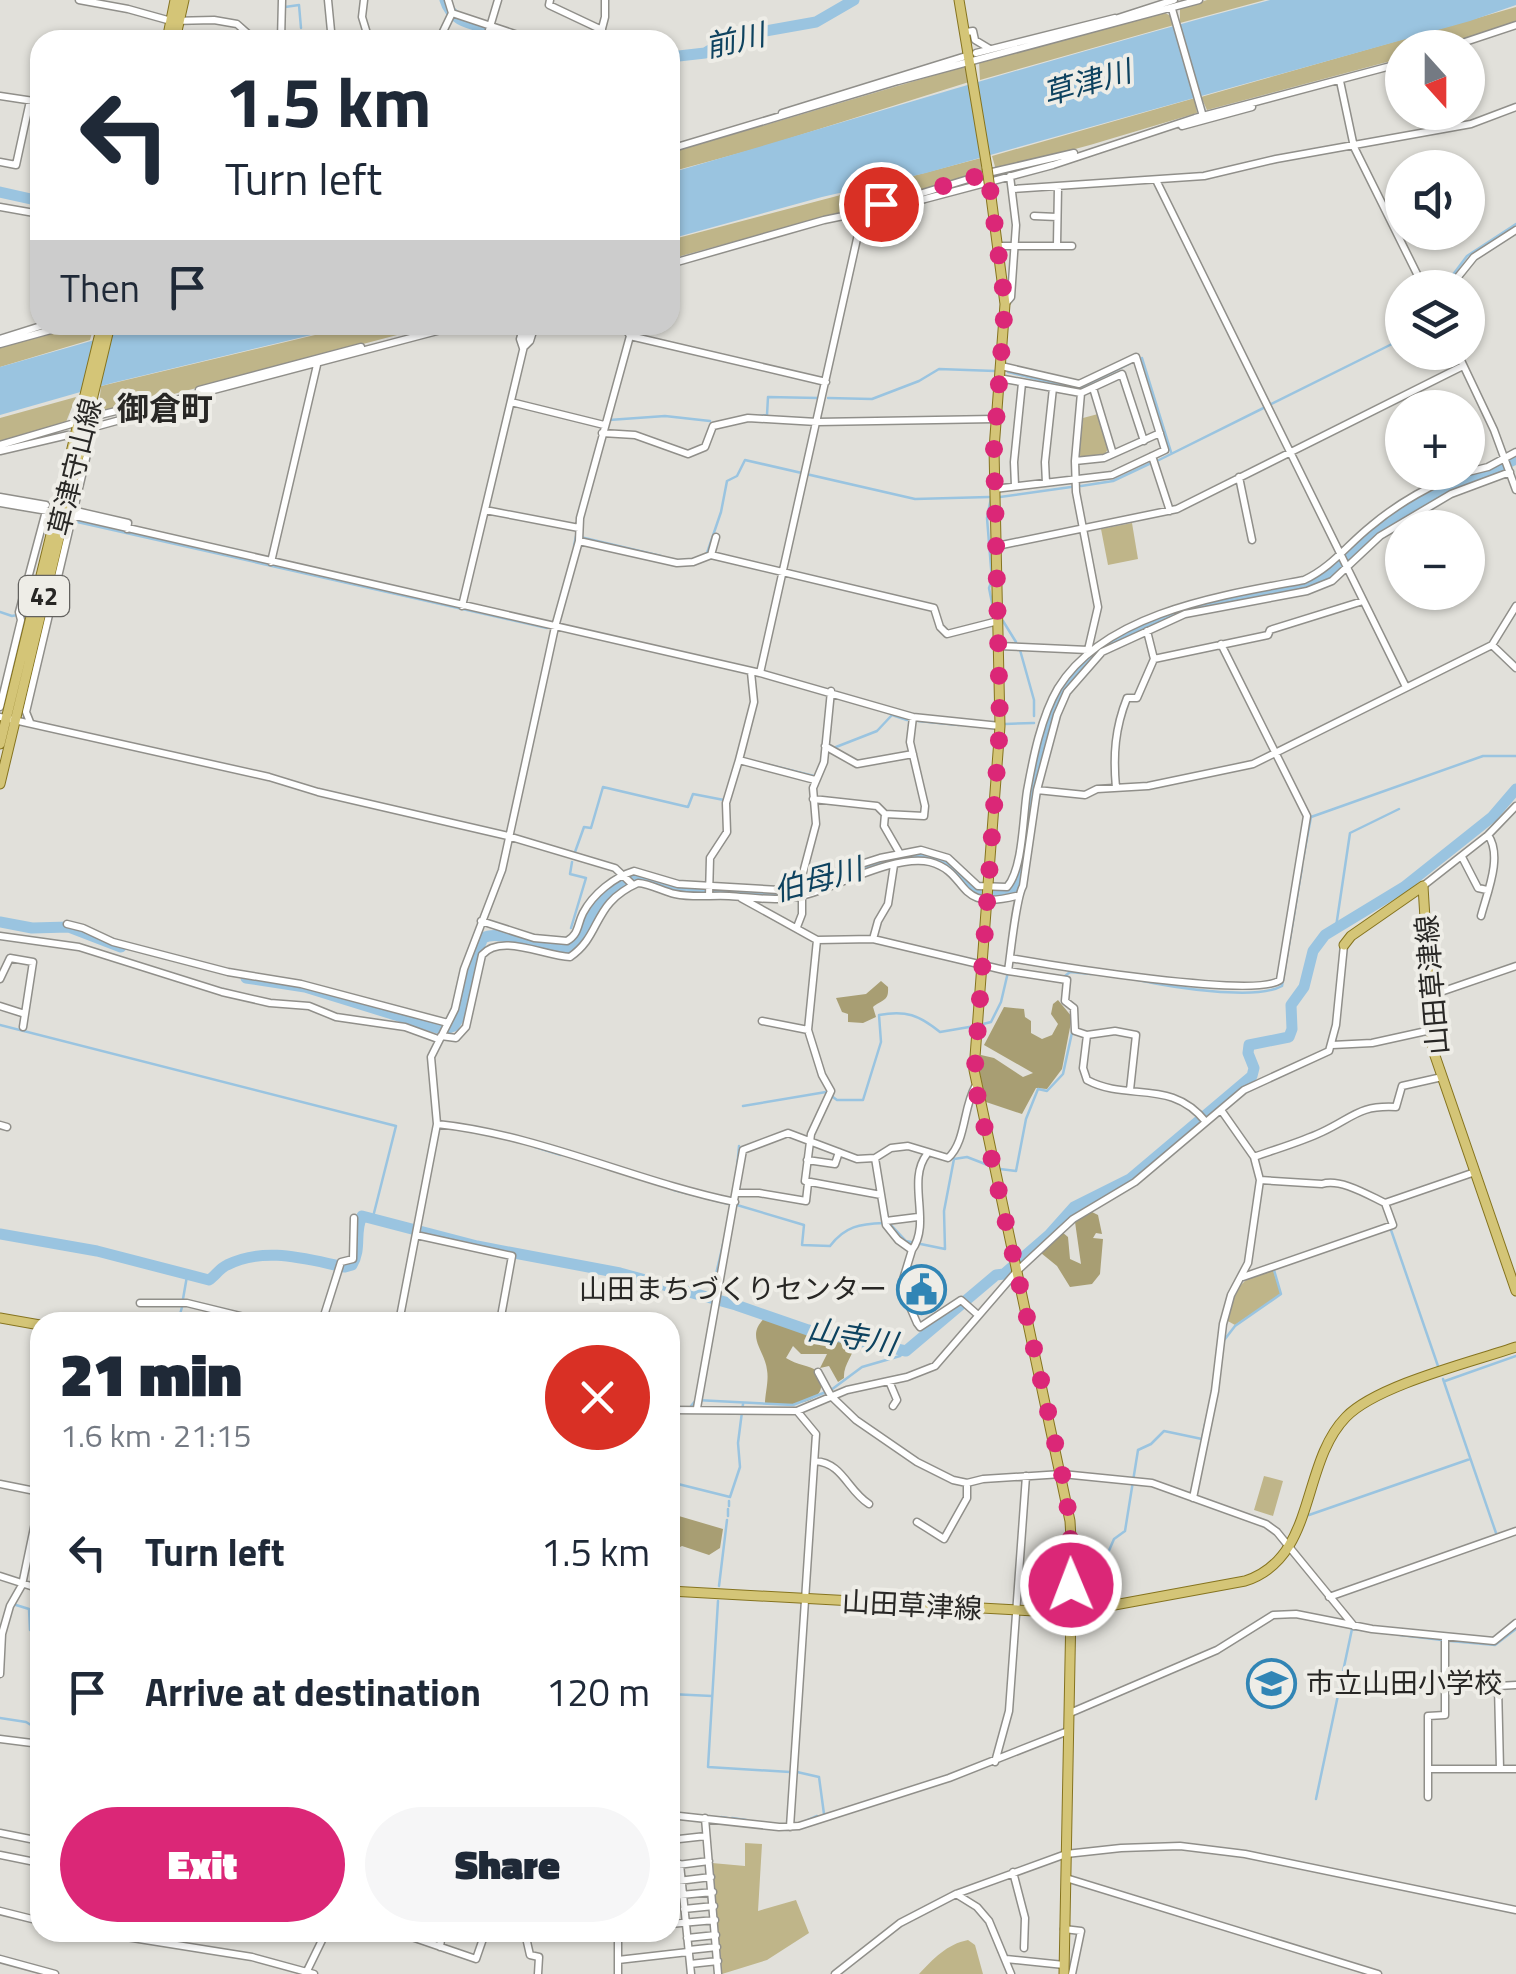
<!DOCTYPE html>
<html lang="en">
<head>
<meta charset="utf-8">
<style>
  :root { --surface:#fff; --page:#f6f6f7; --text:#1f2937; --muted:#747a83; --accent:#db2777 }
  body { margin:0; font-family:"Titillium Web","Noto Sans JP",sans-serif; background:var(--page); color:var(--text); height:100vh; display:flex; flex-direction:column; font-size:38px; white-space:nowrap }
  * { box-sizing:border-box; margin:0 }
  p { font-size:32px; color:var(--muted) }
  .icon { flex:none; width:55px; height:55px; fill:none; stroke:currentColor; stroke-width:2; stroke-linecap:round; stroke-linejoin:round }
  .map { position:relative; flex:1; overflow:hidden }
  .sheet { position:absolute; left:30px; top:1312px; width:650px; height:630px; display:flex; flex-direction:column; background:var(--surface); border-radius:30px; box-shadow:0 2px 8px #0004 }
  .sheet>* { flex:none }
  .hud { position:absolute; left:30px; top:30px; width:650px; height:305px; border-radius:30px; box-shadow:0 2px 8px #0004; background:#fff; color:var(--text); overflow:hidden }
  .needle { width:65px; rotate:159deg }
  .buttons { position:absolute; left:1385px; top:30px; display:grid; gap:20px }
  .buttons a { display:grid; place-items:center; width:100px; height:100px; border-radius:50%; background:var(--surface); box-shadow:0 2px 8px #0004; font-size:50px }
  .pin { position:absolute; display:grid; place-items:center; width:85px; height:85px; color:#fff; margin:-42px; border:5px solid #fff; border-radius:50%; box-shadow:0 2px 10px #0007 }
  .me { position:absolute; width:110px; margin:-55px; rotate:359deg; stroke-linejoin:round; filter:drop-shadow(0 0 8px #0008) }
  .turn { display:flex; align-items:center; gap:35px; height:210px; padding:0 30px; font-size:45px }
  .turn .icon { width:130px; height:130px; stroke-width:2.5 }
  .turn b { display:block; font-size:70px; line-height:85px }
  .then { display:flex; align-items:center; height:95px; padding:0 30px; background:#0003; gap:20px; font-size:38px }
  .round { display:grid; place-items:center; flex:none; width:105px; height:105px; border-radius:52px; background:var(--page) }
  .headline { display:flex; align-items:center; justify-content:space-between; height:170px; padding:0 30px }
  h1 { font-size:60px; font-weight:800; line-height:75px }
  .cta { display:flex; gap:20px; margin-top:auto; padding:20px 30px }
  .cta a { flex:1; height:115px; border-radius:60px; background:var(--accent); color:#fff; font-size:40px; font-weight:800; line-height:115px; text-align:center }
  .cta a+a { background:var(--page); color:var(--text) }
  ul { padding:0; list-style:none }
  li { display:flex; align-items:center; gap:30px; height:140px; padding:0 30px }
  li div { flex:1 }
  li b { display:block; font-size:38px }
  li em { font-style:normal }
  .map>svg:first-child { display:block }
  .green { fill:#bfb589 }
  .forest { fill:#a89e73 }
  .water { fill:#9ac4e0 }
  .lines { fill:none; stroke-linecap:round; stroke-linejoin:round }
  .stream { stroke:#9ac4e0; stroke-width:2.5 }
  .river { stroke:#9ac4e0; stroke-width:11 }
  .minor-casing { stroke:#908f8a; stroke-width:9 }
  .major-casing { stroke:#86741f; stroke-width:11 }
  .minor { stroke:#fff; stroke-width:6 }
  .major { stroke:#d4c577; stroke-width:9 }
  .major-bridge-casing { stroke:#86741f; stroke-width:11; stroke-linecap:butt }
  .major-bridge { stroke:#d4c577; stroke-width:9 }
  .route { stroke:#db2777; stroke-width:18; stroke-dasharray:0 32.4 }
  .labels { text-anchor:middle; stroke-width:8; stroke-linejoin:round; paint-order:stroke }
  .shield { fill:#eeede7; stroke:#63625f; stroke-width:2.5 }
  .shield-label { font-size:25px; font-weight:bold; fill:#282725 }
  .street-label { font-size:28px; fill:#282725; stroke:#eeede7 }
  .poi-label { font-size:28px; fill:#282725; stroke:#eeede7; text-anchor:end }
  .water-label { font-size:30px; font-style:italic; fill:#0d425f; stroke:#eeede7 }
  .quarter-label { font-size:32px; font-weight:bold; fill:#282725; stroke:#eeede7 }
</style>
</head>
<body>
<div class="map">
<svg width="1516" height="1974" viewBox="0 0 1516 1974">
  <rect width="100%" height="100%" fill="#e1e0da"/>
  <path class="green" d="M1207,0H1265L1180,23V9Z
    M1516,7V23L1438,47L1402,48V58L1207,110L1201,97Z
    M1165,13L1171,16L1174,25L980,80L979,62Z
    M962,67L967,68L969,82L762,147L670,172V153Z
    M1195,98L1197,113L1090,145L996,170L992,156Z
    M981,158L982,172C880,205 774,230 670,259V240Z
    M73,325H94L90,340L0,367V346Z
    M357,325H435L98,414L101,386Z
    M76,397L66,422L0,443V418Z
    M1098,414L1108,449L1105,454L1082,457L1079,455L1083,418Z
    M1132,523L1138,559L1108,565L1101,529Z
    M1273,1270L1281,1294L1235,1325L1226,1320C1237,1287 1238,1278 1273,1270Z
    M1264,1476L1283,1481L1273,1516L1254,1510Z
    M745,1843L762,1844L758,1911L796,1900L809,1933L767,1960L722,1974L712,1863L745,1866Z
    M968,1940L975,1945L983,1974H919C933,1959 947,1944 968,1940Z"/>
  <path class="forest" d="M881,981L888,987C889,1002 882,999 873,1007L876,1017L863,1023L848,1022V1014L842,1012L836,998L866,994Z
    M1058,1000L1072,1017L1062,1069L1047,1089L1036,1088L1022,1114L986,1102L978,1065L981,1055L994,1058L1023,1077L1033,1073L984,1045L1004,1007L1024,1009L1025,1017L1031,1021V1033L1042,1039L1052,1035L1058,1024L1051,1014L1053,1004Z
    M1092,1212L1098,1215L1102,1234L1096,1233L1093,1238L1103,1239L1100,1274L1092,1284L1070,1287L1057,1266L1041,1253L1062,1232L1068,1237L1070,1259L1081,1264L1075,1222Z
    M766,1317L785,1323L788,1328L818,1334L822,1339L832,1336L854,1341C856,1354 843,1363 844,1378L838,1382L829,1366L820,1368L827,1354H801L793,1346L786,1358C797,1365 808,1365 820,1372C820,1377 822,1383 821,1388C817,1407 779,1405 765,1404C765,1394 769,1381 767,1370C765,1350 744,1336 766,1317Z
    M672,1514L723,1529L720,1548L709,1555L682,1546L676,1549L670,1567Z"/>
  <path class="water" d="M1270,0H1516V5L1470,21L926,173L822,197L670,239V173C869,115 1069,53 1270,0Z
    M147,325H353L112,383L0,415V367Z"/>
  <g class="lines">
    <path class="stream" d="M285,7L299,5L301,28
      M1443,288L1467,256L1516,224
      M1142,358L1171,452
      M1008,372L1078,389L1133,362
      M828,398L872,399L919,381L939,369L995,371
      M759,416L767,415L768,397L818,398
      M609,420L665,416L710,421
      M1159,460L1402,339
      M1081,486L1113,481L1149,464
      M1000,497L1071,487
      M991,498L987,518L992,580L989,588L993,608
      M73,521L547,628
      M574,546L576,536L661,556
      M707,553L721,512L727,481L737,476L745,460L915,499L989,497
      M0,612L12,616L22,614L32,576
      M1003,621L1016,642
      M1020,650L1034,700V716
      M918,721L959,725
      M1005,724L1034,723
      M836,747L877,731L892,715L907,720
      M769,765L814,776
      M575,852L584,827L591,828L603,787L688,807L693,794L724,800
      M1303,859L1311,817L1483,756H1516
      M1336,927L1350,833L1399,809
      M571,928L586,878L570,874L572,862
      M1065,976L1070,972L1091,974
      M1138,980C1170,987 1256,1001 1282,986L1302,867
      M983,1024L991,1022L1001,1002L1008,972
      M0,1025L396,1126L374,1213
      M743,1106L826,1092L837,1100H863L881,1042L879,1015C906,1010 919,1015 940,1032L975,1026
      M535,1147L561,1155
      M737,1169L739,1146
      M1000,1169L1016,1171L1026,1119L1038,1089L1047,1091L1063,1074L1073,1028
      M674,1190L729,1204
      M737,1205L804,1225L802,1245L830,1246C845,1226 860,1224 884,1223
      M891,1225L906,1241L945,1249L944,1211L954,1159L967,1157L993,1167
      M1391,1230L1439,1369
      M715,1295L712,1291L725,1236
      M183,1299L187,1276
      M182,1307L179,1318L204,1322
      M1225,1339L1235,1326L1281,1294L1274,1270
      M1443,1379L1496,1533
      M1445,1381L1516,1356
      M691,1406L696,1400L793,1405L831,1390L862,1367L900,1356L906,1351
      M670,1482L730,1497L740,1467L738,1443L743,1404
      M729,1506V1501
      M1309,1515L1470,1459
      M728,1516V1509
      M1075,1576L1078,1570L1093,1572L1104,1562L1114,1539L1125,1531L1138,1450L1151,1444L1164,1431L1202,1439L1205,1424
      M719,1586L727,1520
      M718,1601L708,1767L790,1772
      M16,1605L29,1609L30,1630
      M33,1631L40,1632
      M1400,1635L1442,1640
      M1450,1641L1495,1645L1516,1629
      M670,1694L712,1696
      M0,1718L26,1722L36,1728
      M797,1772L819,1777L824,1814
      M1316,1799L1352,1629L1362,1630
      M721,1817L727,1818
      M732,1818L746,1820
      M806,1821L817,1816"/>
    <path class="river" d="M445,0C452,24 475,24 497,31
      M670,57L705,53L732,37L816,22L854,0
      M0,192L40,201
      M0,922L32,928L69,927L121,947
      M246,978L305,987L444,1030L454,1026L460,1016L472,963L483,938C501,928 540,951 564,949C592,946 588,886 636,877C649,874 665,888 679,890C692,892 705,890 718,890C737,890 759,898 779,896C829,890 874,853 927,857C950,859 958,882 975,892L1008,893L1017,884L1033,791L1054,709L1064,687L1102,646L1183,610L1317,580C1339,569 1352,548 1370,534C1414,500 1467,483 1516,459
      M0,1234L97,1251L209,1280C215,1276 220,1268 227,1265C265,1246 305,1259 345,1267L352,1265C362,1249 354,1232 362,1216L477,1246L620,1273L736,1305L808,1330L906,1351L996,1275L1004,1274L1049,1235L1074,1207L1130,1179L1252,1076L1254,1068L1248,1053L1249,1045L1289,1037L1292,1029L1291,1005L1304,987L1313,951L1325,935L1404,887L1492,817L1516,789"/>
    <defs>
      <path id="minor" d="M79,0L128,9L171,21L214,20L237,24L255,40
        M328,0L331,31L338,40
        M364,0L362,17L369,40
        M448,0L452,13
        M550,0L549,5L602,30
        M1172,9L1202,113
        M452,13L533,40
        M1118,18L1174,0
        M966,32L973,31L975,40L990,49
        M281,40L282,0
        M439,40L452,13
        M486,40L498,0
        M599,40L605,17V0
        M1447,48L1516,25
        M976,53L1115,18
        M1340,81L1354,147L1424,288
        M0,96L40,102
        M782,113L966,56
        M1182,126L1252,107
        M670,149L898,81L1199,0
        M0,162L16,165L30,101
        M1156,180L1406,687
        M1013,189L1204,176L1276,159L1471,124L1516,107
        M903,199L988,173L1074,153
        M0,207L40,214
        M1034,216L1057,217
        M1057,245L1058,187
        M999,246H1072
        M670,264L824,220L925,199L1053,165L1195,118L1402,63
        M1449,288L1474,257L1516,230
        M1005,304L1011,297L1016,225L1010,176
        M630,336L826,382
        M0,339L44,325
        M0,344L69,325
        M524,347L530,341L535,325
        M523,348L520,339L524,325
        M1457,352L1494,430L1516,490
        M999,378L1081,393L1122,374L1144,441
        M1093,388L1113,454
        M199,390L361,347
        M1081,393L1075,461L1076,492L1098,607L1088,650
        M511,402L604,425
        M88,418L168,398
        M91,428L131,417L168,402L460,325
        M602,433L635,435L688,454L705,447L713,426L748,418L817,422L995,419
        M0,445L78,422
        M0,451L68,435
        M1152,456L1170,511
        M1075,461L1104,458L1160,433
        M1468,472L1488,467L1516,452
        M1239,477L1252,540
        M1046,483L1045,462L1053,388
        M1015,486L1014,462L1022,383
        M994,489L1112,475L1165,450L1136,357L1079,384L1001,366
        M0,497L46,505
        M0,503L71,515L760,673L913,717L1000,726
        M485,510L579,528
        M76,511L128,523L127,529
        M579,541L677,563L693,562L711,555L716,537
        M997,546L1177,509L1463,366
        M711,555L934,608L940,627L947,634L998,621
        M271,562L317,365
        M462,606L529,325
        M1492,645L1516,668
        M999,646L1088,650
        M1154,659L1268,635L1270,630L1363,601
        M760,673L863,212
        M0,707L21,620L19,612L46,511
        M0,717L269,777L318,792L508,836L615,868L633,885
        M30,722L26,712L93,429
        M825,746L857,764L913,754
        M739,760L754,702L751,672
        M1116,788C1113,755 1115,728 1127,698H1137L1154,659L1147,631
        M1037,790L1085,795L1097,789L1148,786L1253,764L1492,645L1516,606
        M813,799L877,806L885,814L884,826L899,852
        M885,814L924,816L925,806L910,742L913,717
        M1462,857L1478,888L1487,890
        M1423,886L1488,835L1516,806
        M709,896L710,858L727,832L726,803L739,760L815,780
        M804,896L803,873L816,824L813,788L824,762L831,691
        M741,898L817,940L873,939L1008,971L1067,980L1065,1001L1074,1008L1075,1031L1087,1035L1083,1068L1087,1080C1128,1102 1171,1078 1206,1122
        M1481,916C1487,893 1503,856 1488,835
        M481,921L534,938L567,941C579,934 577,925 583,913C593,894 614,877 634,871L678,884L779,890L880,858L921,850L948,858L978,886L1007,887C1023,869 1023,816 1027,791C1033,758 1041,717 1058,688C1105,612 1223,595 1304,580C1332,567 1347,545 1371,526C1397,504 1434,482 1467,472
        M67,924L83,928L113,942L228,972L301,984L448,1023
        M797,927L802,914V896
        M0,936L79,947L222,992L270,1003L309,1006L336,1017L405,1027L438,1039
        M873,939L878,921L888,904L894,865
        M817,940L808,1030L822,1075L831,1091L811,1134L805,1181L881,1195
        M1010,958C1050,965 1256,999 1280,980L1307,816L1221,644
        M1008,971C1011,951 1016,898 1023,886L1037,790L1057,715L1067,692L1102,652L1185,614L1307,591L1332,581L1380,536L1451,494L1510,472
        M0,979L10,958L33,962L23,1027
        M1429,996L1516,966
        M0,1006L25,1014
        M762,1021L808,1030
        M1087,1035L1115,1031L1136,1035L1130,1090
        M441,1036L456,1038L466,1027L482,955C501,933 544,956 570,957C603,934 591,904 638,883C651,884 662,891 675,894C693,898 711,895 729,896C759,898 783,903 812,893C843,883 899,854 930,862C971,873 953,912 1016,896
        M1332,1045L1372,1043L1431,1030
        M437,1124C540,1135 634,1181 735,1202
        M0,1125L7,1127
        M1254,1157C1276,1149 1301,1142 1322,1132C1354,1117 1359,1105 1396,1107L1402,1086L1442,1077
        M875,1158L886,1225L898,1240L912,1250L901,1286L917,1323L920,1327L961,1300L978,1315
        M807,1160L835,1164L839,1152
        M737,1193H759L806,1201L808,1183
        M1385,1203L1475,1172
        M886,1221L918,1217
        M416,1235L512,1256L500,1322
        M912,1250C932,1222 906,1181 927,1154
        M1243,1277L1393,1225L1385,1203C1368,1195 1340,1178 1322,1184L1260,1180
        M140,1303H187L265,1322
        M322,1322L341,1262L353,1259L354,1218
        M399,1322L437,1124L431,1057L455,1009L464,969L502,870L555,627L579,541L580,518L630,336L624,325
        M818,1372L831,1396L856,1420L917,1462L953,1480L967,1483L983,1479L1062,1474L1152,1483L1266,1524L1277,1532L1354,1626
        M889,1381L897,1400L893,1406
        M697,1408L743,1150L788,1133L857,1159L875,1158L891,1148L908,1146L948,1158C966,1142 963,1108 975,1087
        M670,1410L797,1411L847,1390L907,1377L935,1366L1017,1271L1073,1219L1135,1182L1244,1090L1329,1051L1336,1025L1344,945
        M815,1461C843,1463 847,1490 869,1504
        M0,1484L40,1492
        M1193,1498L1215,1391L1223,1324L1231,1295L1248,1263L1260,1180L1254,1157L1221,1110
        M917,1522L944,1539L967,1498V1483
        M0,1576L40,1589
        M1329,1597L1516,1531
        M0,1674L2,1634L10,1606L22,1585L40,1499
        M1070,1713L1217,1650L1273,1615L1296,1614L1372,1629L1494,1641L1516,1623
        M0,1739L40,1744
        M995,1762L1009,1711L1026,1476
        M1428,1769H1516
        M1500,1769L1498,1686L1516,1685
        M1428,1797V1716L1445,1715V1638
        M670,1815L779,1827L799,1826L949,1778L1068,1731
        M705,1818L718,1974
        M790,1827L816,1434L797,1411
        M0,1833L40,1841
        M670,1840L706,1836
        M0,1855L40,1863
        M680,1864L691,1974
        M670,1866L709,1861
        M1013,1872L1025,1918L1024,1948
        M1066,1878L1378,1974
        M670,1882L711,1877
        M956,1894L977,1907L989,1921L1011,1974
        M670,1896L713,1892
        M670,1896L673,1924
        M684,1909L714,1906
        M0,1911L40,1921
        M670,1924L715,1920
        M1064,1929L1081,1931L1072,1974
        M95,1932L252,1957L314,1974
        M397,1932L476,1959L485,1933L525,1935
        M525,1933L530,1955L539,1957L538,1974
        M687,1938L716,1935
        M440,1947L442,1932
        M689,1950L717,1947
        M0,1959L55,1974
        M1006,1959L1064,1965
        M618,1960L688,1952
        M690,1964L718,1961
        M306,1973L326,1932
        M618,1974V1932
        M835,1974L900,1923L956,1894L1066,1854L1121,1848L1180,1846L1245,1854L1516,1910"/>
      <path id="major" d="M959,0L987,168
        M167,40L175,0
        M175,40L184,0
        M990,189L1005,304L994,449L1000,726L974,1070L1070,1521L1072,1557L1064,1974
        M0,744L102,325
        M0,784L110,325
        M1423,886L1433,1050L1516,1291
        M1344,945L1351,936L1423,886
        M0,1318L40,1325
        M670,1591L1071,1613L1245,1581C1317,1558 1300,1464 1346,1417C1377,1385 1472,1362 1516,1347"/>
    </defs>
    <use href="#minor" class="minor-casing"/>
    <use href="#major" class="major-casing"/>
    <use href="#minor" class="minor"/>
    <use href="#major" class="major"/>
    <defs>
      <path id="major-bridge" d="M987,168L990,189"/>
    </defs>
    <use href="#major-bridge" class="major-bridge-casing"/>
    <use href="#major-bridge" class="major-bridge"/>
  </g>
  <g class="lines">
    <path class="route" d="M881,204L988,173L1005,304L994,449L1000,726L974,1080L1062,1474L1070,1521L1071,1585"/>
  </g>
  <defs>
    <symbol id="civic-ring" viewBox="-11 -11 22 22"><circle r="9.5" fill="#eeede7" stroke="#3185b5" stroke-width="1.5"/><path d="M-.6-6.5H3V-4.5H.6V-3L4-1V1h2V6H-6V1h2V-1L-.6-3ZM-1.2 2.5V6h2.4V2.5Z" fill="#3185b5"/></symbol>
    <symbol id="school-ring" viewBox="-11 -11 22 22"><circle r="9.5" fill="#eeede7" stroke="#3185b5" stroke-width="1.5"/><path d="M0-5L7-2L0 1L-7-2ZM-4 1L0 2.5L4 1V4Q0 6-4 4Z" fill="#3185b5"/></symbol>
  </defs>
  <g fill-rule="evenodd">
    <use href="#civic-ring" x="894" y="1262" width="55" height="55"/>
    <use href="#school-ring" x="1244" y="1656" width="55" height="55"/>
  </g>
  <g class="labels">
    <rect class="shield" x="19" y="576" width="50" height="40" rx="8"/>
    <g class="shield-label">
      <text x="44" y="605">42</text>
    </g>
    <g class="street-label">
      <text transform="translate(75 467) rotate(-76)" y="10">草津守山線</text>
      <text transform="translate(1432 985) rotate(-95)" y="10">山田草津線</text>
      <text transform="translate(912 1605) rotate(3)" y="10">山田草津線</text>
    </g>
    <g class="poi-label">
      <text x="887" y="1299">山田まちづくりセンター</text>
      <text x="1306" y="1693" text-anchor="start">市立山田小学校</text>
    </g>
    <g class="water-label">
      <text transform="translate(735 41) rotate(-13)" y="10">前川</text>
      <text transform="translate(1087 83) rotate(-16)" y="10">草津川</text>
      <text transform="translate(818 880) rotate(-15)" y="10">伯母川</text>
      <text transform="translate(852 1337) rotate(10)" y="10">山寺川</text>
    </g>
    <g class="quarter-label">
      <text x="165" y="420">御倉町</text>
    </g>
  </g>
</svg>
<div class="buttons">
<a><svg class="needle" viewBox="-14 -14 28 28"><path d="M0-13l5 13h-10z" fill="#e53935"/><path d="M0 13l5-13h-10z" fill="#747a83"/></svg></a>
<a><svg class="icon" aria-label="sound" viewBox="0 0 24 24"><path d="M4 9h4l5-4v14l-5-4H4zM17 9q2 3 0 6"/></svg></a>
<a><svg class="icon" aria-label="layers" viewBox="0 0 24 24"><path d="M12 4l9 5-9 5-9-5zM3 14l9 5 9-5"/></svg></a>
<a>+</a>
<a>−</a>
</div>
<div class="pin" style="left:881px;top:204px;background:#d93025"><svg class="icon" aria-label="arrive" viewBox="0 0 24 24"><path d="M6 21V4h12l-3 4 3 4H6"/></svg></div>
<svg class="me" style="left:1071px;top:1585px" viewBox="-20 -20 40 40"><circle r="17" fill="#db2777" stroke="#fff" stroke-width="3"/><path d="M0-11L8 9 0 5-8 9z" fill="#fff"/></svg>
<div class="hud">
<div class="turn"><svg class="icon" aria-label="left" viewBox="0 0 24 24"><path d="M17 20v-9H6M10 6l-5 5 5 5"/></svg><div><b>1.5 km</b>Turn left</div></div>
<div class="then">Then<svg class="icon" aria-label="arrive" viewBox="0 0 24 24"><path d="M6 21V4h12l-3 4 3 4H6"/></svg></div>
</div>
<section class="sheet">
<div class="headline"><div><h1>21 min</h1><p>1.6 km · 21:15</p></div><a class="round" style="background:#d93025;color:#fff"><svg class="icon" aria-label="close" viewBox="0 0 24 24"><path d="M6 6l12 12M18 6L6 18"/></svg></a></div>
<ul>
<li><svg class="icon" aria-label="left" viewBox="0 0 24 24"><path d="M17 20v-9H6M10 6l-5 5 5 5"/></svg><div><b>Turn left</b></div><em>1.5 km</em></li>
<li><svg class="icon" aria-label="arrive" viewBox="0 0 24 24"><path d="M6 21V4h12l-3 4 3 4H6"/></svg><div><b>Arrive at destination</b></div><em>120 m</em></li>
</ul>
<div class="cta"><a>Exit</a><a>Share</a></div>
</section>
</div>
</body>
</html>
